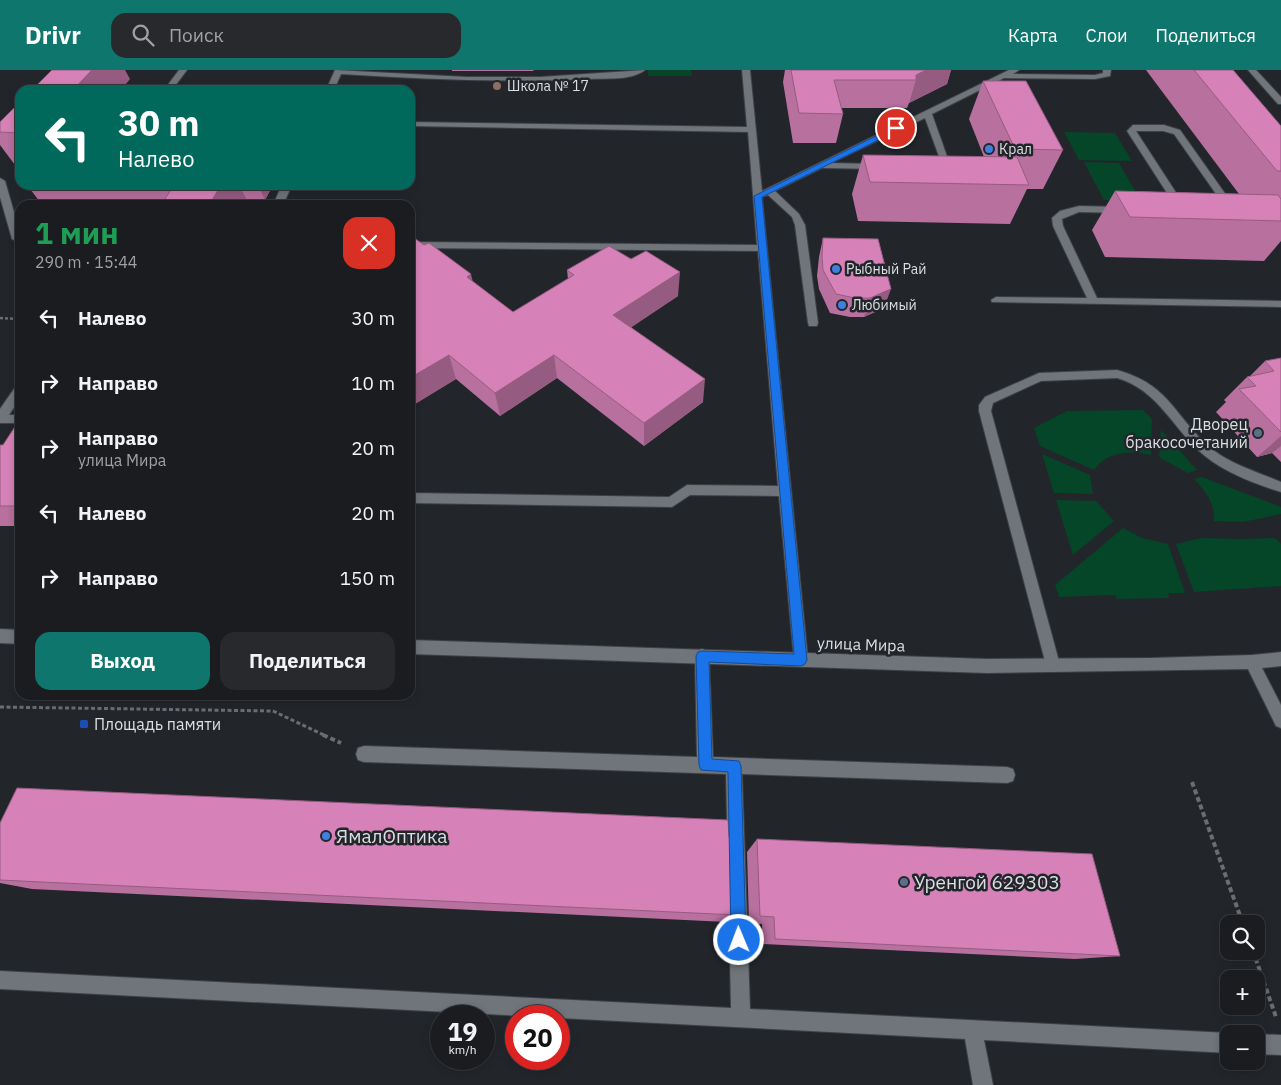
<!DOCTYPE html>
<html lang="ru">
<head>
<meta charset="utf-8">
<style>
  :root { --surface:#1a1c20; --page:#27292d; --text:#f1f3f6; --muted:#9fa1a5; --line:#383a3e; --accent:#0f766e }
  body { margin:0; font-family:"IBM Plex Sans",sans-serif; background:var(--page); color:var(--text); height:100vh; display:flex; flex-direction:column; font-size:19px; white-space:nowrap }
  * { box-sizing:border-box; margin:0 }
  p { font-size:16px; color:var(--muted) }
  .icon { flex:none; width:28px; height:28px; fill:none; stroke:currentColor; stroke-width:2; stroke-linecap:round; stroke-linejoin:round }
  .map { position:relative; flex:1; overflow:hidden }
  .side { position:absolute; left:15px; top:130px; width:400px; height:500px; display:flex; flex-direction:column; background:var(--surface); border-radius:15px; box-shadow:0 2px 8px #0003,0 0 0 1px var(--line) }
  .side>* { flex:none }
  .top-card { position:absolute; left:15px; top:15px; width:400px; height:105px; border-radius:15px; box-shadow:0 2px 8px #0003,0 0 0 1px var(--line); background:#00695c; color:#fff; overflow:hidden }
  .tools { position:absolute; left:1220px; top:845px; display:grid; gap:10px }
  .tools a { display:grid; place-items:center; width:45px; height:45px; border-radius:10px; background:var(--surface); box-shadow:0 2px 8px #0003,0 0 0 1px var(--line); font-size:25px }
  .speed { position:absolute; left:430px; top:935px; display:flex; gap:10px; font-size:25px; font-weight:700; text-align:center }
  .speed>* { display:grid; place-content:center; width:65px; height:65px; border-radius:50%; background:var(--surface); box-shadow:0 2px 8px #0003,0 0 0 1px var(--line); line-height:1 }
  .speed small { font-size:12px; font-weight:400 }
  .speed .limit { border:8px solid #d22; background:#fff; color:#111 }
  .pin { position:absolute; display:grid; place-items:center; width:42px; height:42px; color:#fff; margin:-21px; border:2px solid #fff; border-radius:50%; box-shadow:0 1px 5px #0007 }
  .me { position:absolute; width:55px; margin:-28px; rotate:359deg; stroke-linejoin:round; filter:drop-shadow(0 0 4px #0008) }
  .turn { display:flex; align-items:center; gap:18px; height:105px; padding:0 20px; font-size:22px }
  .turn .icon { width:65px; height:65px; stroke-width:2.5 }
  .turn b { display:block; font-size:35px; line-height:42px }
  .round { display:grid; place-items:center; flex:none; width:52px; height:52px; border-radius:15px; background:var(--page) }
  .overview { display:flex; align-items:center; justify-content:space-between; height:85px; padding:0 20px }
  h1 { font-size:30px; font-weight:700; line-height:38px; color:#1e9e55 }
  .action { display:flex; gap:10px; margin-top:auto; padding:10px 20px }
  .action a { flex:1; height:58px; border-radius:15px; background:var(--accent); color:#fff; font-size:20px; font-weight:700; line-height:58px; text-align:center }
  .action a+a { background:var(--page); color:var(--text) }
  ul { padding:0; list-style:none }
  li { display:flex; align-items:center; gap:15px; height:65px; padding:0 20px }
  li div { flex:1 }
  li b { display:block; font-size:19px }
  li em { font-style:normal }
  header { display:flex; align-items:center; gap:30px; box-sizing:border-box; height:70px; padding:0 25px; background:var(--accent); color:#fff }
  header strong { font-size:24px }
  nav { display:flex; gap:28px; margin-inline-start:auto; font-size:18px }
  .search { width:350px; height:45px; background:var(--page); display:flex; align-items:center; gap:12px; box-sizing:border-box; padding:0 18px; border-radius:15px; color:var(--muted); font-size:19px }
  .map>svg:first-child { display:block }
  .green { fill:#044627 }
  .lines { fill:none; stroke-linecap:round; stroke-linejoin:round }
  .service-casing { stroke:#3d4145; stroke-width:2 }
  .tertiary-casing { stroke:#3d4145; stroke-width:2 }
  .path-far2 { stroke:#6a6d72; stroke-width:2.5; stroke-dasharray:3 2; stroke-linecap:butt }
  .path-far1 { stroke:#6a6d72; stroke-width:3; stroke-dasharray:4 2.5; stroke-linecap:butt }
  .path { stroke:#6a6d72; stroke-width:4; stroke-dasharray:5 3; stroke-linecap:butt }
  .service { fill:#70757b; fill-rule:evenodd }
  .tertiary { fill:#70757b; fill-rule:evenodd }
  .wall { fill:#b8709e }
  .shaded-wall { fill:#965b81 }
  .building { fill:#d682b8; stroke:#965b81 }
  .route { fill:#1a73e8; stroke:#114b97 }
  .education-dot { fill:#8d6e63; stroke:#22262b; stroke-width:2 }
  .shop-dot { fill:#3f7fe0; stroke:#22262b; stroke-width:2 }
  .service-dot { fill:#5c6f8a; stroke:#22262b; stroke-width:2 }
  .transit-dot { fill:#1a4fb4; stroke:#22262b; stroke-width:2 }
  .labels { text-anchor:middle; stroke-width:5; stroke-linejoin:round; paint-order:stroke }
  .far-poi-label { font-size:14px; fill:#dcdfe2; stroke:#22262b; text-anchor:start }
  .poi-label { font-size:16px; fill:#dcdfe2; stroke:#22262b; text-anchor:end }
  .street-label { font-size:16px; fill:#dcdfe2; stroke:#22262b }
  .near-poi-label { font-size:19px; fill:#dcdfe2; stroke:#22262b; text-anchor:start }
</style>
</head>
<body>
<header>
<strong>Drivr</strong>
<div class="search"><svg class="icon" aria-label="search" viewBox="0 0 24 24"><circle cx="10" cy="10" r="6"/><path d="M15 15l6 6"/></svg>Поиск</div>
<nav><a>Карта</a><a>Слои</a><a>Поделиться</a></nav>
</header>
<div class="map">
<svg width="1281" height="1015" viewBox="0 0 1281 1015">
  <rect width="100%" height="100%" fill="#22262b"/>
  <path class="green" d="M648,0H691L692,6H648Z
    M1064,62L1115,63L1132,91L1079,90Z
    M1084,92L1119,93L1141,131L1104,130Z
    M1143,340L1152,349L1151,385C1130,380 1107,381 1094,400L1040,376L1034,358L1067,341Z
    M1161,360L1197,400L1188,403L1159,387Z
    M1042,384L1090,405L1093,424L1054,423Z
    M1202,407L1281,437V444L1243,452L1214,451C1215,433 1206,422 1194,409Z
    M1056,430L1096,431L1114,451L1073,485Z
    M1123,458L1142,468L1168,474L1185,523H1168L1169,528L1117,529L1115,525L1059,527L1055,515Z
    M1201,468L1242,469L1275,468L1281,474V516L1194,522L1176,474Z"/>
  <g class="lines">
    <defs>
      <path id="service" d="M179,0H187L172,20H164Z
        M335,0L467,7H540L645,0C631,11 606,8 589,9C506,13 424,9 341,4L334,20H326Z
        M742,0H750L762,121L1009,0H1019L1013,4L1095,5L1103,3V0H1111L1110,6L1095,9L1004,8L932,44L949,92L947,97L936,101L932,98L941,92L925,48L831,93L877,94L881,97L880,99L822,98L775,121L799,144L805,155L818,253L817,256H809L808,253L795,155L792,147L768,125L762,127L808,590L806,595L801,597L796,595L794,590L779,426L690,425L672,437L410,433V423L669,427L687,415L778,416L758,181L410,178V172L757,175L748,62L410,56V52L747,57Z
        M1248,0H1256L1281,27V34H1278Z
        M1164,55L1180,60L1236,139L1234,141H1228L1174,64L1163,61H1136L1186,138L1184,140H1178L1127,61L1133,55Z
        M0,108L5,111L20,163V172L12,169L0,127Z
        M282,115H292L283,135H273Z
        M1079,136L1123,137L1128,140L1123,143L1079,142L1062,149L1063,156L1097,228L1281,231V237L992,232L991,230L996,227L1087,228L1053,156L1052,148L1060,141Z
        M1117,300C1171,315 1174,347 1212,379C1232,395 1258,402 1281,412V422C1255,414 1226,403 1205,386C1173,360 1159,320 1117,308L1041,311L993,333L991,341L1060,595L1058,600L1053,602L1048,600L1046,595L979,341V335L985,327L1039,303Z
        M20,315V328L9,345H20V353H0V339L16,316Z
        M702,579L707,581L709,586L713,687L1007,697L1013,699L1015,705L1013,711L1007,713L742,704L750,939L1229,963V983L984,970L993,1015H973L965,969L559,948V946H523L0,919V901L731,938L726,704L364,692L358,690L356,684L358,678L364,676L697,687L695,586L697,581Z
        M1256,964L1281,965V985L1256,984Z"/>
      <path id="tertiary" d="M0,559L20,560V574L0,573Z
        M410,570L987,589L1151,588L1252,585L1281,582V596L1262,598L1281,635V658L1276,656L1248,599L987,603L410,584Z"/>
    </defs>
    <use href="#service" class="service-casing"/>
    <use href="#tertiary" class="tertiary-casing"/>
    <path class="path-far2" d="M0,248L20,249"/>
    <path class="path-far1" d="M0,637L273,641L326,666"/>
    <path class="path" d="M323,665L341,673
      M1192,712L1243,854
      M1253,881L1276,947"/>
    <use href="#service" class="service"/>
    <use href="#tertiary" class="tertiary"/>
  </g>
  <path class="wall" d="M452,0H534L533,1H452Z
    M785,0H951L947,14L909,33L907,38H841L843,44L836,73H793L783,12Z
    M1146,0H1233L1281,56V171L1264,191L1105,187L1092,160L1115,121L1239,124Z
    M983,11L1063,80L1043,119H1027L1010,154L858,151L852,124L863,85L984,87L969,49Z
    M20,32V95H15L0,75V52Z
    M20,96V105L16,100Z
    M27,115H273L265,130H247L161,134L40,132Z
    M823,168L884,238L864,247H850L830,243L819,219L817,206L819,187Z
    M567,200L678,226L631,257L703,332L644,376L557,308L500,346L456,309L410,337L473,212L513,242L568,209Z
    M1281,288V392L1272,383L1257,387L1216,342L1226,332L1224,330L1247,307L1250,306L1265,291Z
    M20,349V456H0V375H3Z
    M0,753L729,767L736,845L727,852L32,819L0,813Z
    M757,769L1120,886L1075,889L763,874L762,854L749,853L747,782Z"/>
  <path class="shaded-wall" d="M92,0H125L130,9L121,20H73Z
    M926,0H951L947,14L909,33L916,10V5Z
    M221,115H239L247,130L244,135H209Z
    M258,115H273L265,130Z
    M680,202L678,226L614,269L613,245Z
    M471,204L477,229L467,207Z
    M891,219L884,238L864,247L870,228Z
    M449,285L456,309L410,337V308Z
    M554,285L557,308L500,346L495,323Z
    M705,309L703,332L644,376V353Z
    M1281,366V376L1272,383L1257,387Z"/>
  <path class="building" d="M52,0H92L73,20H32Z
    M791,0H926L916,5V10H834L843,44L799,43Z
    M1194,0H1233L1281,56V101H1277Z
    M983,11H1026L1063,80L1015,79Z
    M20,32V63L0,62V52Z
    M863,85L1017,87L1029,115L870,112Z
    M20,96V100H16Z
    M174,115H221L209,135H161Z
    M1115,121L1278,125L1281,129V151L1130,147Z
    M410,165L424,175L429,173L471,204L467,207L513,242L574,205L567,200L609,176L631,189L646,181L680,202L613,245L705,309L644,353L554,285L495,323L449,285L410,308Z
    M823,168L878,169L891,219L870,228H855L836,224L823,200L822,187Z
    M1281,288V362L1239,319L1256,316L1247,307L1274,301L1265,291Z
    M20,349V436H0V375H3Z
    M17,718L728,750L729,767L734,768L736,845L0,810V753Z
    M757,769L1092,784L1120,886L775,869L774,847L760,846Z"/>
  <path class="route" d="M896,56L900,58L899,60L762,127L807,590L805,594L801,596L709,592L712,689L739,691L741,696L746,870L744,876L739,878L733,876L731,870L728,702L701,700L699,695L696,586L698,582L702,581L794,584L754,126Z"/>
  <circle class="education-dot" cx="497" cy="16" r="5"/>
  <g class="shop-dot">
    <circle cx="989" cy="79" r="5"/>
    <circle cx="836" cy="199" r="5"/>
    <circle cx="842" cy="235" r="5"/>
    <circle cx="326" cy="766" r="5"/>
  </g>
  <g class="service-dot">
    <circle cx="1258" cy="363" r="5"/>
    <circle cx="904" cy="812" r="5"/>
  </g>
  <rect class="transit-dot" x="79" y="649" width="10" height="10" rx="2.5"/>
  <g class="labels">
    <g class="far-poi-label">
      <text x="507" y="21">Школа № 17</text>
      <text x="999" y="84">Крал</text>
      <text x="846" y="204">Рыбный Рай</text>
      <text x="852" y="240">Любимый</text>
    </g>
    <g class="poi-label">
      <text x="1248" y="360">Дворец<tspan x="1248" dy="18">бракосочетаний</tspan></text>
      <text x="94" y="660" text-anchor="start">Площадь памяти</text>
    </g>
    <g class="street-label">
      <text transform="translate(861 574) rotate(2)" y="6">улица Мира</text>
    </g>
    <g class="near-poi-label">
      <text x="336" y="773">ЯмалОптика</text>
      <text x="914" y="819">Уренгой 629303</text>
    </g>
  </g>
</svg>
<div class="tools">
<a><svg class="icon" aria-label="search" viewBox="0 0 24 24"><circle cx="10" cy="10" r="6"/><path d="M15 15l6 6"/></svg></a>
<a>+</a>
<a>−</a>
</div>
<div class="speed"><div>19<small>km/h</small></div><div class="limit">20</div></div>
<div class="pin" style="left:896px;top:58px;background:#d93025"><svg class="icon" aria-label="arrive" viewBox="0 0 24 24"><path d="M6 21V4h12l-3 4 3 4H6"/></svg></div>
<svg class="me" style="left:739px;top:870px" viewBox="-20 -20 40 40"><circle r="17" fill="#1a73e8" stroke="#fff" stroke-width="3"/><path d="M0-11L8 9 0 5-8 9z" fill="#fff"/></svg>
<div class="top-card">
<div class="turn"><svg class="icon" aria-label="left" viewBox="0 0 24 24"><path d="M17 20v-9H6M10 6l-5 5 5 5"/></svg><div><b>30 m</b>Налево</div></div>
</div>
<section class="side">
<div class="overview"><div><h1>1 мин</h1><p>290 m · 15:44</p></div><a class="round" style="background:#d93025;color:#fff"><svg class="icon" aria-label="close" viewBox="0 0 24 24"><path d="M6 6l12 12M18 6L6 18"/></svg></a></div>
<ul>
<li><svg class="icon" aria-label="left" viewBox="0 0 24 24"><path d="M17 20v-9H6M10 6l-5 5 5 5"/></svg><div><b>Налево</b></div><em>30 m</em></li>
<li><svg class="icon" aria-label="right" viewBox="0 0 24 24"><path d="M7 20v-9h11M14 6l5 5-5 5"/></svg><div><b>Направо</b></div><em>10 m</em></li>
<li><svg class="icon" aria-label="right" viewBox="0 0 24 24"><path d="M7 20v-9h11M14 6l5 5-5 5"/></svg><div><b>Направо</b><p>улица Мира</p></div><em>20 m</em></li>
<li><svg class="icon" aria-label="left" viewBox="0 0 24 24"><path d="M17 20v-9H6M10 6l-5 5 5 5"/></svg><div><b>Налево</b></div><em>20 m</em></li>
<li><svg class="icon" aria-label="right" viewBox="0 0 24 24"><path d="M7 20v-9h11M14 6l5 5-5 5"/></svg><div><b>Направо</b></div><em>150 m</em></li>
</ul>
<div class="action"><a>Выход</a><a>Поделиться</a></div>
</section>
</div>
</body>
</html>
